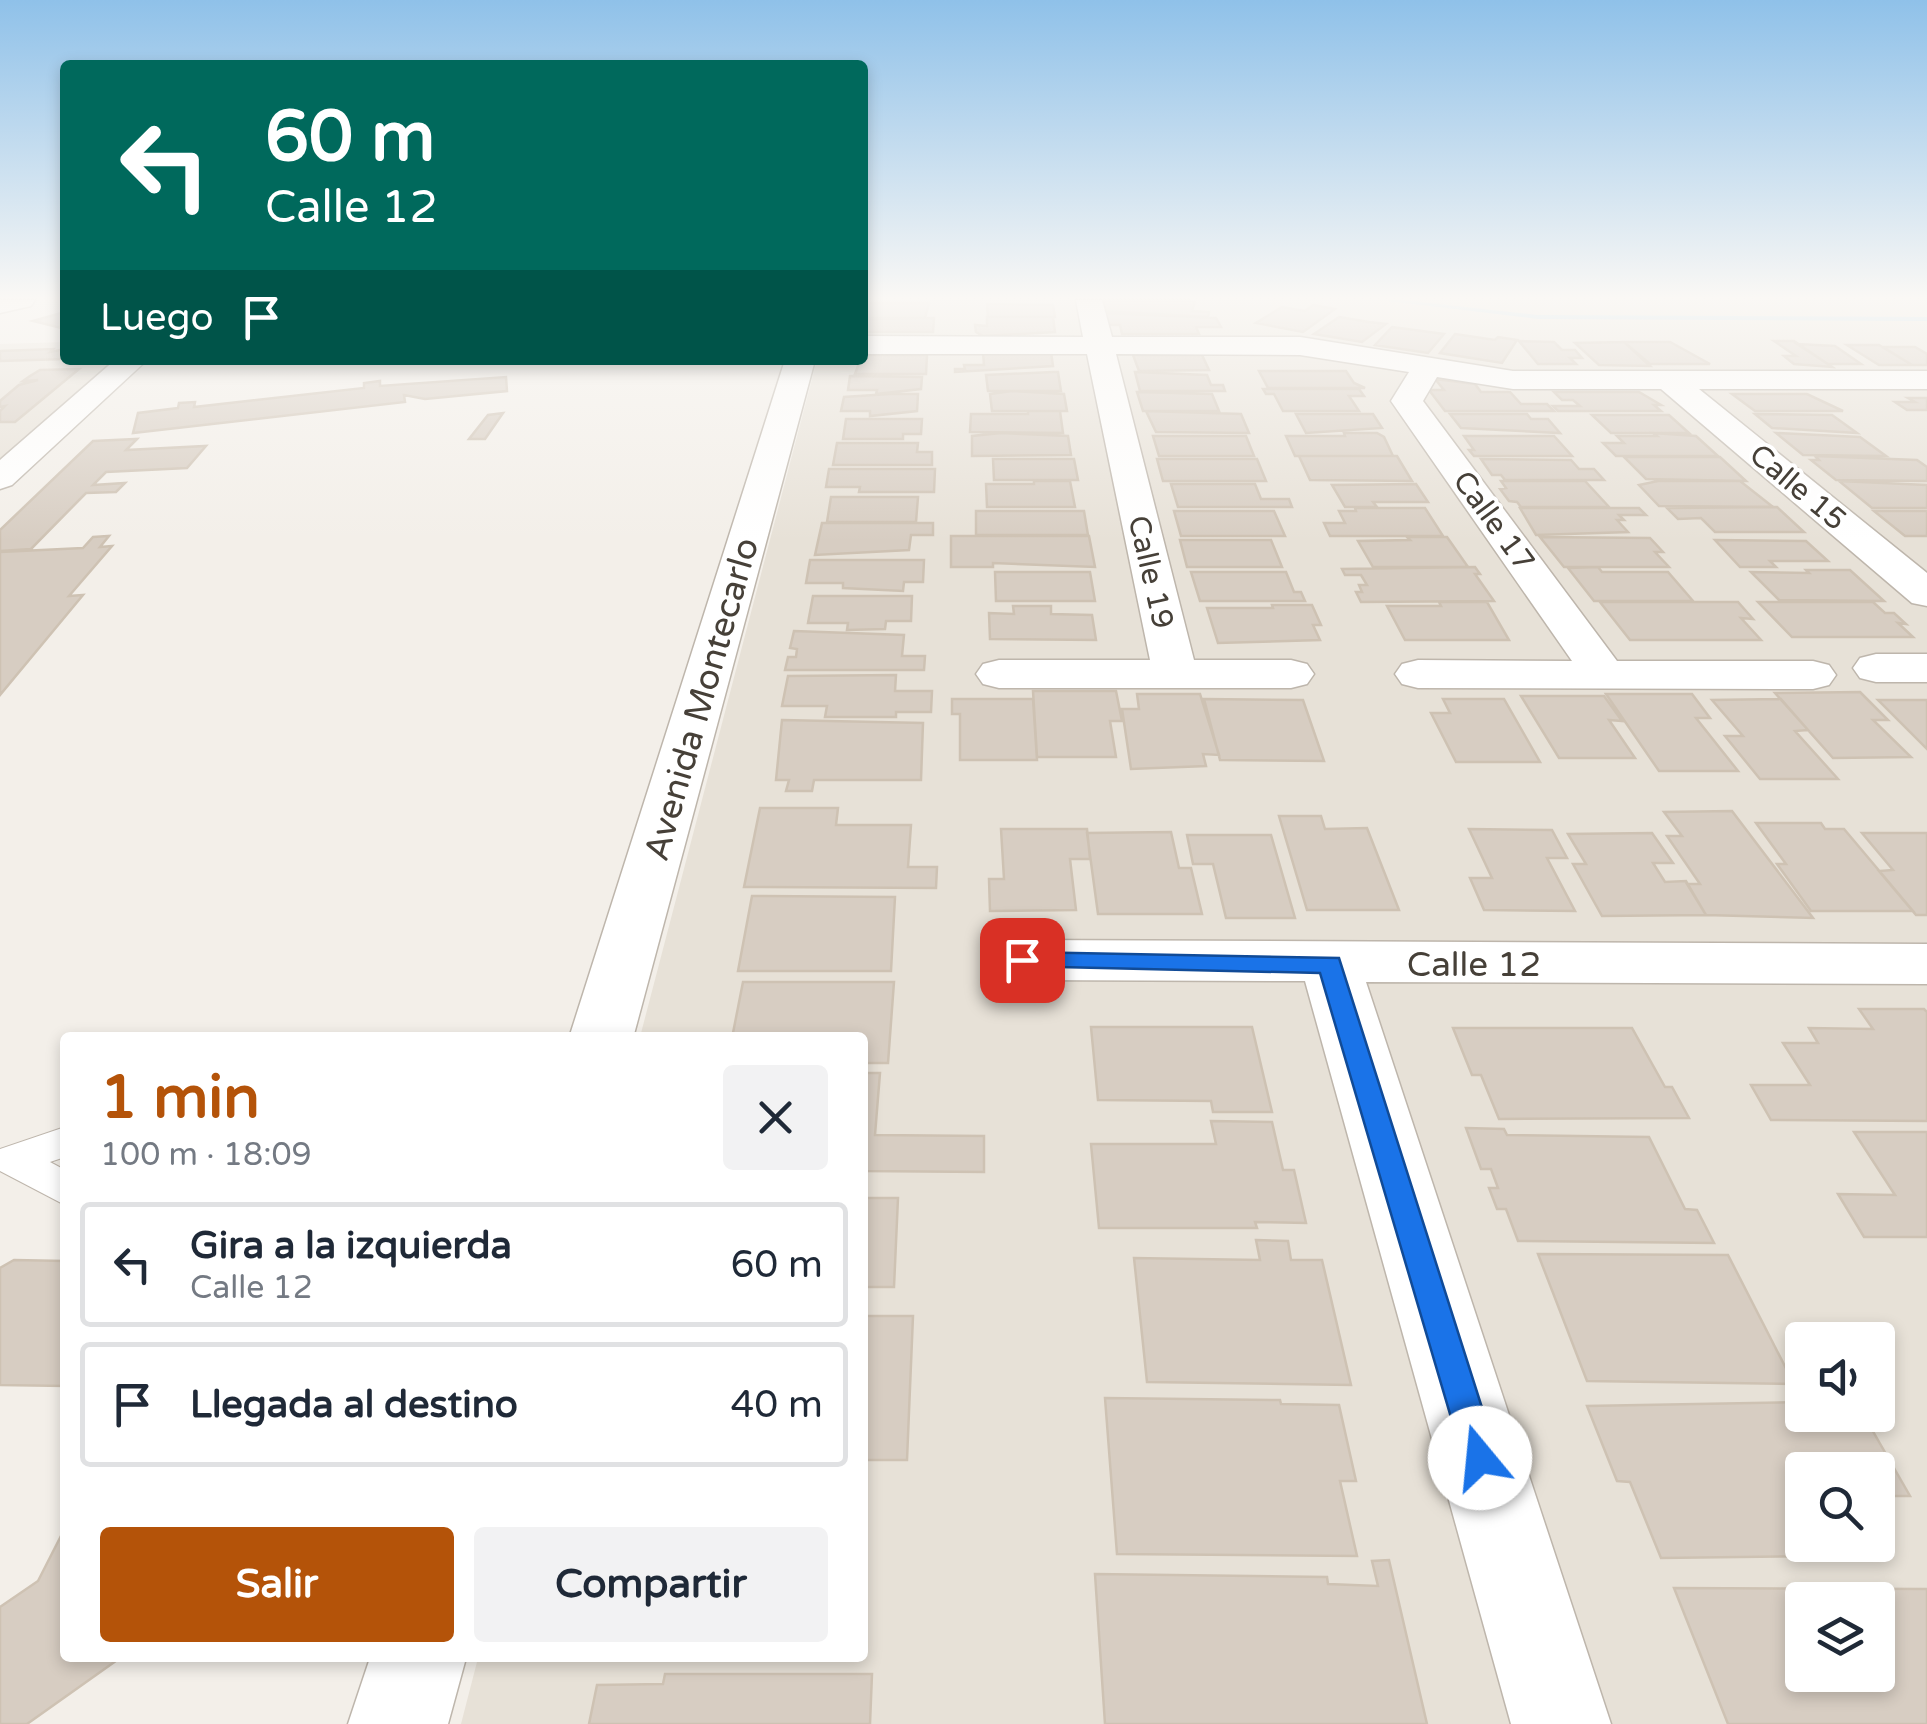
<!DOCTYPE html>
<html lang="es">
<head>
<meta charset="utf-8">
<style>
  :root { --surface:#fff; --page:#f2f2f3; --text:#1f2937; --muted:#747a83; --line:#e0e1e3; --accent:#b45309 }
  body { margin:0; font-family:"Varela Round",sans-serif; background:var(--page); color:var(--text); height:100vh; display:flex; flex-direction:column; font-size:38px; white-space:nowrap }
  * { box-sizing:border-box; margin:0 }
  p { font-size:32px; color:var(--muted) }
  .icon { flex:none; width:55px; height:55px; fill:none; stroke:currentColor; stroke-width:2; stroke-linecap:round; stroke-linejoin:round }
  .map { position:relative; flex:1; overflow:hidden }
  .drawer { position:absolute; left:60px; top:1032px; width:808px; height:630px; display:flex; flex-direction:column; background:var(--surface); border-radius:10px; box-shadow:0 5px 15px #0003 }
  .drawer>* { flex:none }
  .guide { position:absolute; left:60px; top:60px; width:808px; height:305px; border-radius:10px; box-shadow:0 5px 15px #0003; background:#00695c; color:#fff; overflow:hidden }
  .fabs { position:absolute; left:1785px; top:1322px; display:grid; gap:20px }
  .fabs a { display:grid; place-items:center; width:110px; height:110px; border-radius:10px; background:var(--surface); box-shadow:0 5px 15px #0003; font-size:50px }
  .pin { position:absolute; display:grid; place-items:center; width:85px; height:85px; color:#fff; margin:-42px; border-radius:20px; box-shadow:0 5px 15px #0006 }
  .me { position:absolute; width:110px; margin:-55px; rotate:343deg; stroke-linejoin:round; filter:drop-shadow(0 0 8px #0008) }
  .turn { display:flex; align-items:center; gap:35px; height:210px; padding:0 40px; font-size:45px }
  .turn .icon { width:130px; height:130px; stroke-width:2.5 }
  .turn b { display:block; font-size:70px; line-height:85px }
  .then { display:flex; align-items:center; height:95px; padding:0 40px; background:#0003; gap:20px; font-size:38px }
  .round { display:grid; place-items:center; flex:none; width:105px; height:105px; border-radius:10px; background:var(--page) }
  .headline { display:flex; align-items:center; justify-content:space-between; height:170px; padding:0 40px }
  h1 { font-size:60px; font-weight:700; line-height:75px; color:var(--accent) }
  .action { display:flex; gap:20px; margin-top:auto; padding:20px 40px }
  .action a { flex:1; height:115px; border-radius:10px; background:var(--accent); color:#fff; font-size:40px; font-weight:700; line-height:115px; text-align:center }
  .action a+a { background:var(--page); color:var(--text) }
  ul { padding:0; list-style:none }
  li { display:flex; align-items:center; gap:30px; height:125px; margin:0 20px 15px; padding:0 20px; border:5px solid var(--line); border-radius:10px }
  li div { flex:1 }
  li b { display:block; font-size:38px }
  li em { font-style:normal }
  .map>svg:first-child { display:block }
  .residential { fill:#e7e1d7; fill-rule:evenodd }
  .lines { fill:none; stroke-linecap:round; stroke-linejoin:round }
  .stream { fill:#aad4eb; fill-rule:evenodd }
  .building { fill:#d7cdc2; stroke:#cec2b3; stroke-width:2.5; fill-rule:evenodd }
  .lane-casing { stroke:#beb6ac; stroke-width:2 }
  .street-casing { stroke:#beb6ac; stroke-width:3 }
  .lane { fill:#fff; fill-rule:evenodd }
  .street { fill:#fff; fill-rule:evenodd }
  .route { fill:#1a73e8; stroke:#114b97; stroke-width:2.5 }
  .labels { text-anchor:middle; stroke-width:8; stroke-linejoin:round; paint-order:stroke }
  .far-street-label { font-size:30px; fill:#464038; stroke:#fff }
  .street-label { font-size:35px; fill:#464038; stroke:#fff }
</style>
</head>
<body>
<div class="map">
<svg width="1927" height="1724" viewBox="0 0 1927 1724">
  <rect width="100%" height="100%" fill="#f3efe9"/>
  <path class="residential" d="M863,300H1927V1724H461L478,1658H862V1038L640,1037L817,360H862ZM1802,1340H1878V1415H1802ZM1802,1470H1878V1545H1802ZM1802,1600H1878V1675H1802Z
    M65,342V360H117L0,461V344Z"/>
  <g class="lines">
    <path class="stream" d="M1380,300H1403L1538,315L1927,317V321L1538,319Z"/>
  </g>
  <path class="building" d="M1103,300H1187L1195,301L1192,311L1209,312L1208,317L1102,311Z
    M866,303H929L925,318H862Z
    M987,304L1053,305L1055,317H988Z
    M1313,305L1335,309L1303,332L1256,323L1282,307L1305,311Z
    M65,312V329L33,321Z
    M1103,313L1216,318L1221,327H1196L1199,334H1122L1120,325H1106Z
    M987,317H1053L1055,332L983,336L976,332L975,325L987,326Z
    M1339,317L1369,322L1386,324L1362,342L1314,334Z
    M934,318L933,332H862L865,319Z
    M1392,327L1444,334L1428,353L1375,345Z
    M1455,334L1495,340L1498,337L1517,340L1502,363L1440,353Z
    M1519,341L1554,342L1562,350H1575L1582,358H1570L1576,364H1538Z
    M1774,341H1794L1832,367L1794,364L1784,356H1796Z
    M1624,342L1650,366L1599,365L1575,343Z
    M1624,342H1670L1710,364H1650Z
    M1797,344L1835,346L1861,364H1828Z
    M1847,345H1879L1912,365H1879Z
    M1883,347H1915L1927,354V365H1912Z
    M53,349L50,352L65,349V359L0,361V351Z
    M983,352H1051L1053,366L955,372V369H965L964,365H984Z
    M862,355H927L926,374H855Z
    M1133,355H1202L1209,370L1139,371Z
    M79,369L15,422H0V411L5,406L0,407V401L19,385L38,380L23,381L30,376L40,370Z
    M1259,371H1346L1354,383L1365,388H1268Z
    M1053,372H1058L1061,391H988L986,375Z
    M1135,372L1207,375L1211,385H1223L1225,391H1140Z
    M850,376L922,377L921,389L876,394L877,390H848Z
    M506,377L507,391L425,399L404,395L405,402L133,433L138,413L178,408L179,403L195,402L194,407L364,388V383L380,381V386Z
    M1435,379L1475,384L1481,392H1510L1521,404H1547L1554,411H1445L1429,390H1444Z
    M1263,389H1359L1364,396H1349L1359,411H1283L1274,394H1266Z
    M1012,391L1064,394L1067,411H992L990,394Z
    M1137,392L1212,394L1219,411H1143Z
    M1554,392H1639L1661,405H1654L1661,411H1558L1553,406H1580L1573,400H1562Z
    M890,394H918L917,411L870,416V411H841L844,397Z
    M1732,394H1807L1843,411H1755Z
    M1908,398H1927V410H1907L1895,402H1915Z
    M1028,411H1060L1063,433L970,432L971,414H1028Z
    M1146,411L1241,414L1249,433L1156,432Z
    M503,413L485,439H469L488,415Z
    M1296,414H1373L1382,428L1306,433Z
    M1450,414H1527L1531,419H1548L1560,433L1461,428Z
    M1755,414L1832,415L1857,433L1772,428Z
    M1592,415H1669L1689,433H1611Z
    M846,419H922L921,434H903V439H843Z
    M1001,433L1068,436L1071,455L972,456V436Z
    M1344,433H1377L1384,437L1393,456H1295L1286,436H1345Z
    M1653,433L1696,436L1718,456H1616L1603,443H1624L1617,436H1657Z
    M1776,433L1860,437L1886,456L1803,455Z
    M1153,436H1246L1254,456H1159Z
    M1464,436H1554L1572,456H1474L1469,450H1474Z
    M137,439L126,450L206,446L187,468L106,472L93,485L125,483L116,492L86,493L31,549L0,551V530L93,441Z
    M837,443H918L917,452H932V465H833Z
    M1299,456H1397L1412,481L1310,480Z
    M1815,456L1917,460L1927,467V481L1836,480L1811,460H1819Z
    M1624,457H1720L1746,481L1646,479Z
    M993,459H1074L1078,480H994Z
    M1157,459H1257L1266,481H1163Z
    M1481,459L1571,460L1579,469H1594L1604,480H1505L1501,475H1492Z
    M829,469H935L934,492H859L860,487H826Z
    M1034,481H1070L1075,507H987L986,484H1034Z
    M1501,481H1585L1609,507H1521L1517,502L1509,501L1500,489L1506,488Z
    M1658,481H1740L1773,507L1659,506L1639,485Z
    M1839,481L1927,485V508H1872Z
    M1171,484H1255L1261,499H1289L1292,507H1178Z
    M1416,484L1428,502H1373L1377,507H1345L1332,485Z
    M831,497H918L916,522H827Z
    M1777,507L1804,532H1715L1701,518L1678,519L1667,508Z
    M1355,508H1425L1443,536H1330L1324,523H1345L1339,511H1356Z
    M1520,508H1639L1646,515H1619L1624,520H1617L1628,532L1536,535Z
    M976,511H1084L1088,535H976Z
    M1174,511H1274L1285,536H1181Z
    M1874,511H1927V536H1905Z
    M822,523H933V535H911L909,550L815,555Z
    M109,536L100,547L112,546L69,596L83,595L0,695V552L83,548L93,537Z
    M951,536H1089L1095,567L993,563V567H951Z
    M1407,537H1447L1468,567H1373L1358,541L1410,540Z
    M1540,537L1650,538L1663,552H1655L1669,567H1564Z
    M1180,540H1271L1282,567H1187Z
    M1715,540L1806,541L1828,561H1770L1776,567H1740Z
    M810,560H924L923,582H904L903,591L843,588V583H806Z
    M1475,567L1480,574H1475L1494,601L1361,602L1356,592H1362L1359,585H1367L1361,575H1345L1342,569Z
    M1598,567L1602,572H1668L1693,601H1594L1568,568Z
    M1806,570H1850L1884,601L1779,600L1751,572L1809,573Z
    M995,572H1090L1095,601H996Z
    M1191,572H1286L1294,592H1301L1305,601H1200Z
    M813,596H912L911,621H886L885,629L847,630L848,623H808Z
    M1439,602H1487L1509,640H1405L1387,606H1441Z
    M1600,602H1738L1753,619L1741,618L1761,640H1630Z
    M1758,602H1873L1885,613H1894L1906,624L1898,623L1913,637H1792Z
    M1272,605H1312L1321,625H1313L1320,640L1218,643L1207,608H1273Z
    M1013,606H1051V614L1092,615L1096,640L990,639L989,613L1014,614Z
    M794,631L904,635L902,656H925L924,670H785L788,657H796L797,649L790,648Z
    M896,675L895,691H932L931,712H896V717H825L827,706H782L788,676Z
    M1033,691H1116L1122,721H1110L1116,757H1037Z
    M1860,692L1888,720H1873L1911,757L1833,758L1775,693Z
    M1137,694H1200L1219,755L1203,754L1206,766L1131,769L1122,709H1139Z
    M1606,694H1692L1710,718H1696L1738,771H1659Z
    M1521,696H1604L1622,721L1609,720L1635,758H1559Z
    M952,699H1033L1037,760H960V714H952Z
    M1204,699L1303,700L1324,761L1220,760Z
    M1443,699H1504L1540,762H1456L1431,713H1450Z
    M1781,699L1808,730L1795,731L1838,779H1760L1725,736H1743L1712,700Z
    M1878,700H1927V749Z
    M782,720L923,723L921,780H814L812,791H786L789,780H776Z
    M760,808H838L836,825H911L908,867H937L936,888L744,887Z
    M1732,811L1813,918L1706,915L1687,884H1700L1667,836H1682L1664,812Z
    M1279,816H1321L1325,829L1367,828L1399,910H1307Z
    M1756,823H1821L1825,829H1844L1913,911H1811L1777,864H1786Z
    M1001,829H1087L1090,859H1070L1076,910L990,911L989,879H1004Z
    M1469,829L1552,830L1567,858H1547L1575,911L1484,910L1470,878H1492Z
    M1171,832L1179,868H1191L1202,914H1098L1087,833Z
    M1652,833L1673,863H1653L1665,882L1686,881L1706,915L1602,916L1573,864H1586L1568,834Z
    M1862,833H1927V915H1916L1879,871L1893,870Z
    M1187,835H1271L1295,918H1226L1213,864H1193Z
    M752,896L895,897L891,971H738Z
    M743,982H894L888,1063H862V1038H732Z
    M1859,1009H1924L1927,1012V1121L1771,1120L1751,1085H1810L1783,1043H1818L1809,1028L1873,1029Z
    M1091,1027H1252L1272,1112H1213L1211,1101L1098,1100Z
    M1453,1028H1632L1665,1087H1672L1689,1118L1499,1119L1481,1075H1472Z
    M862,1073H880L875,1135L984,1136V1172L862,1171Z
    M1211,1121L1272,1122L1283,1170H1294L1306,1223L1255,1222L1257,1228H1099L1091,1144H1216Z
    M1466,1128L1504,1129L1507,1135L1649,1137L1685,1209L1697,1210L1714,1243L1518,1241L1506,1209H1497L1489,1188H1498L1491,1169H1481Z
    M1854,1132H1927V1237H1864L1838,1194L1895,1195Z
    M862,1198H898L894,1287H862Z
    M1256,1240L1288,1241L1291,1260H1322L1351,1385L1147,1382L1134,1258L1260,1260Z
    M1538,1254L1728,1255L1794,1384L1587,1381Z
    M14,1260L65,1261V1386L0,1385V1268Z
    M862,1316H913L907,1460H862Z
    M1105,1398L1280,1400L1281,1404L1339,1405L1356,1481H1340L1357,1556L1117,1554Z
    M1802,1402V1415H1826L1830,1422L1867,1421L1910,1496H1878V1470H1802V1545H1817L1822,1556L1661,1558L1630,1482L1617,1481L1587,1406Z
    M65,1528V1658H120L27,1724H0V1607L38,1581Z
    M1389,1560L1427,1724H1105L1095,1574L1327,1577L1328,1584L1378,1586L1372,1561Z
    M1674,1588L1927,1589V1724H1728ZM1802,1600H1878V1675H1802Z
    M665,1674H872L870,1724H589L597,1685L663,1684Z"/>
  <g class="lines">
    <defs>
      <path id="lane" d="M65,1127V1157L50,1162L65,1170V1205L0,1171V1149Z"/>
      <path id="street" d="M0,300H35L31,306L0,313Z
        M1076,300H1102L1112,337H1300L1513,371H1927V389H1699L1927,573V606L1912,603L1661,389H1513L1437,377L1423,401L1617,661H1813L1829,665L1836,675L1829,685L1813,689L1418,688L1402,684L1395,674L1402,664L1418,660L1572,661L1391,401L1409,372L1300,355L1116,354L1194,660H1291L1307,664L1314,674L1307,684L1291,688H999L983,684L976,674L983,664L999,660H1150L1087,354H862V336L1083,337Z
        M115,360H147L12,485L0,489V460Z
        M785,360H815L633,1038H569Z
        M1876,654H1927V682H1876L1860,678L1853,668L1860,658Z
        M1022,940L1927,944V984L1366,982L1611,1724H1511L1305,981L1022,980L1001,974L992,960L1001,946Z
        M370,1658H466L448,1724H348Z"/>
    </defs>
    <use href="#lane" class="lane-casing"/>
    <use href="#street" class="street-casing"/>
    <use href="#lane" class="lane"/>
    <use href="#street" class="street"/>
  </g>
  <linearGradient id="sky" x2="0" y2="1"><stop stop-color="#8fc1e9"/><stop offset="0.55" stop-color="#faf8f5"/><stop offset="1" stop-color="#faf8f5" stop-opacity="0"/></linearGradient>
  <rect width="1927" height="541" fill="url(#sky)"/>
  <path class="route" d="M1022,952L1339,958L1498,1458L1493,1470L1480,1475L1468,1470L1463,1458L1320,973L1013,966L1009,960L1013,954Z"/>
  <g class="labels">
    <g class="far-street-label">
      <text transform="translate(1798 487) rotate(40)" y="10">Calle 15</text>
      <text transform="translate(1494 521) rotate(54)" y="10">Calle 17</text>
      <text transform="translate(1151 572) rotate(77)" y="10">Calle 19</text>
    </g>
    <g class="street-label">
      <text transform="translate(701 699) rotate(-74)" y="12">Avenida Montecarlo</text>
      <text x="1474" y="976">Calle 12</text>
    </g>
  </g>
</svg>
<div class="fabs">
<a><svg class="icon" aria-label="sound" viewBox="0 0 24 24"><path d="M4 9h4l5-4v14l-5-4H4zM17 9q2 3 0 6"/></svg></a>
<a><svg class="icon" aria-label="search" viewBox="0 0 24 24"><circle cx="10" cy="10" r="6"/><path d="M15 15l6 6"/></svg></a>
<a><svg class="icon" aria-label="layers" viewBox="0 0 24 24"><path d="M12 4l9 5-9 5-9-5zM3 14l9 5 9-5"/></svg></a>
</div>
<div class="pin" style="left:1022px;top:960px;background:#d93025"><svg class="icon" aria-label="arrive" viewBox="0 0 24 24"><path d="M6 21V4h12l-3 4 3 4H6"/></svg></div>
<svg class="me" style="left:1480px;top:1458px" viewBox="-20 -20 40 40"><circle r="19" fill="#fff"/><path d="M0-13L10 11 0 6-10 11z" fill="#1a73e8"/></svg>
<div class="guide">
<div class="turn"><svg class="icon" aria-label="left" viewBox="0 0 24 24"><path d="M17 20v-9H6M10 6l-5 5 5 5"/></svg><div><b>60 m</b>Calle 12</div></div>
<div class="then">Luego<svg class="icon" aria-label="arrive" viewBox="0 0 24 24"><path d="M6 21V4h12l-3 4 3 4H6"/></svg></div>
</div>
<section class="drawer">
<div class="headline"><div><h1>1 min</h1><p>100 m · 18:09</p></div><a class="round"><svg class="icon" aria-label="close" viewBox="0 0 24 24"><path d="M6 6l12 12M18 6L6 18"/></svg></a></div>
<ul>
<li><svg class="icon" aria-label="left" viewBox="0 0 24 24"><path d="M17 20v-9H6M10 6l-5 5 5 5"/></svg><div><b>Gira a la izquierda</b><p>Calle 12</p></div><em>60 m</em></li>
<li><svg class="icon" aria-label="arrive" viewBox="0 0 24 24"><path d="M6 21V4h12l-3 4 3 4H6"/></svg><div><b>Llegada al destino</b></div><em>40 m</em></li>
</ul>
<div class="action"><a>Salir</a><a>Compartir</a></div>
</section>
</div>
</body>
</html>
